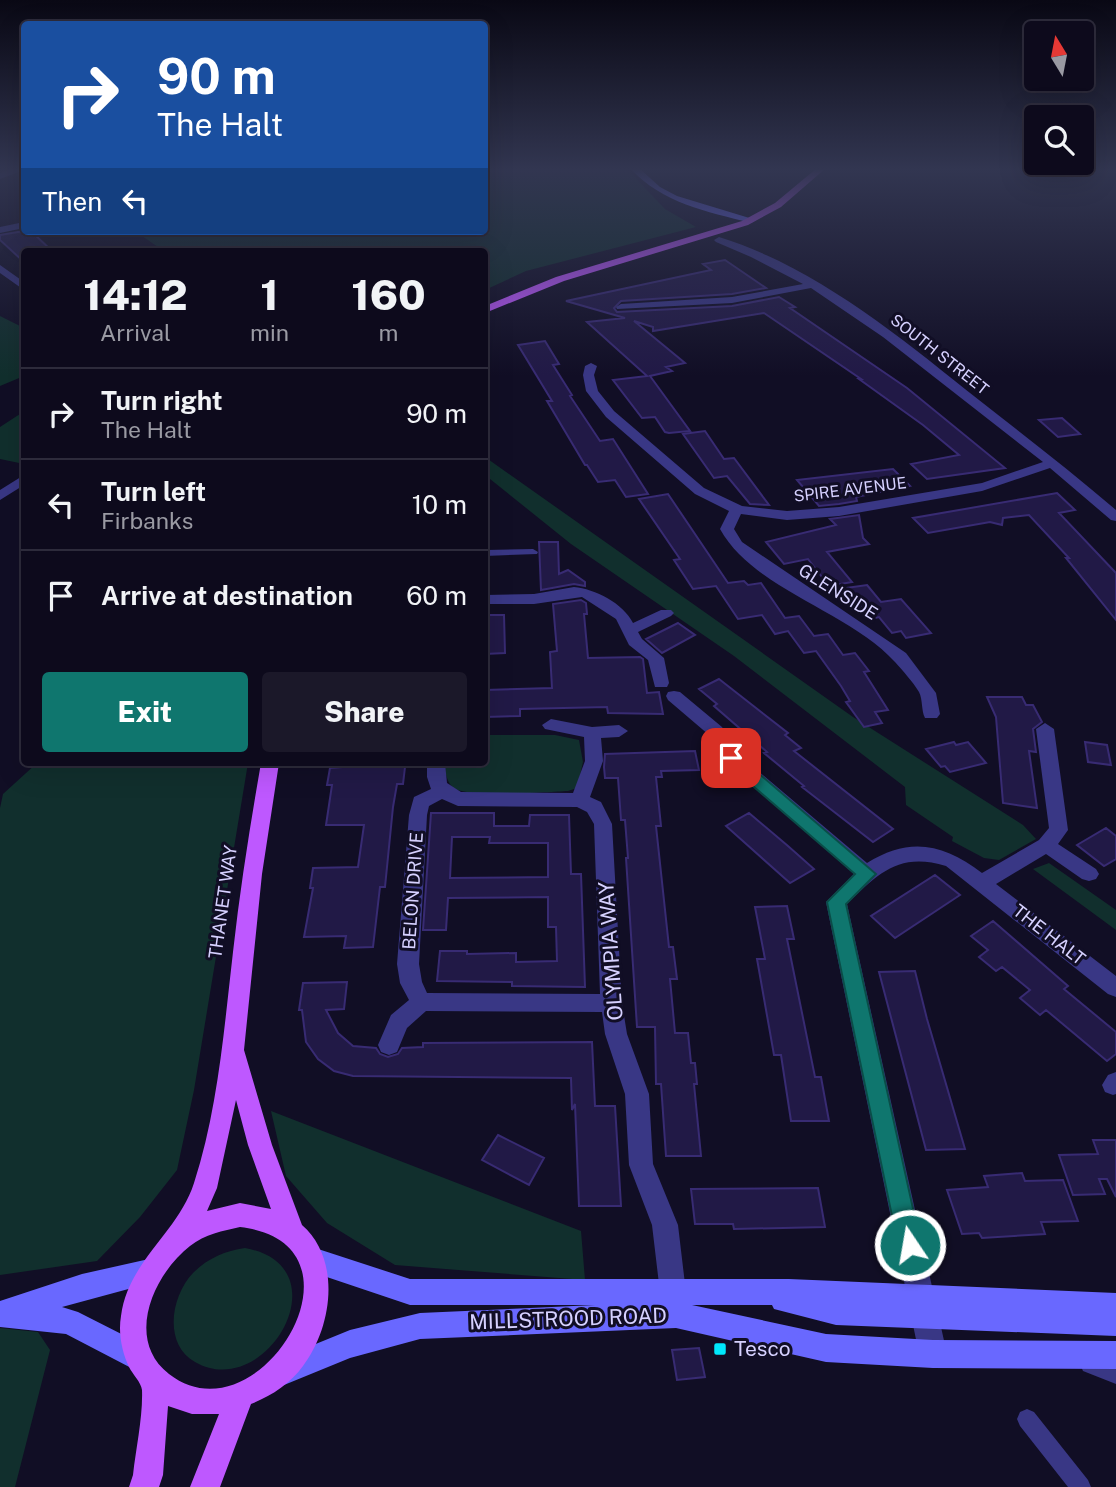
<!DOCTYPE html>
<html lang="en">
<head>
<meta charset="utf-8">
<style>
  :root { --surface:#0d0a1c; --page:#1b1829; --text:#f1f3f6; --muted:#9a9aa3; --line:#2d2b3b; --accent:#0f766e }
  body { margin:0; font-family:"Public Sans",sans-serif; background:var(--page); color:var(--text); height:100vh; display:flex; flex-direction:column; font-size:26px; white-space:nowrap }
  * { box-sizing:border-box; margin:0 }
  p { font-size:23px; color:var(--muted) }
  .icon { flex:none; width:38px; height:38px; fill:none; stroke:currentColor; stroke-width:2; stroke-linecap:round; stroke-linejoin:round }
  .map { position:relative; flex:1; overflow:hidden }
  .drawer { position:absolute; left:21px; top:248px; width:467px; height:518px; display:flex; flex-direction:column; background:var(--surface); border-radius:7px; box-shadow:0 7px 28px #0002,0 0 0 2px var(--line) }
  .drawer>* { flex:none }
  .hud { position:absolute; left:21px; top:21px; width:467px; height:214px; border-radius:7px; box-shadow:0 7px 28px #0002,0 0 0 2px var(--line); background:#1a4fa0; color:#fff; overflow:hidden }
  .needle { width:46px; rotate:350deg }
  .controls { position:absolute; left:1024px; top:21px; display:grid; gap:14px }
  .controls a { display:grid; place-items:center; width:70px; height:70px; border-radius:7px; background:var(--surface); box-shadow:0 7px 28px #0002,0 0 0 2px var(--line); font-size:35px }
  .pin { position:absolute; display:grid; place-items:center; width:60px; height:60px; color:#fff; margin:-30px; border-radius:14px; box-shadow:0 4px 10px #0006 }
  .me { position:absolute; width:77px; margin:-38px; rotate:348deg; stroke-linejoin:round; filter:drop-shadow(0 0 5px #0008) }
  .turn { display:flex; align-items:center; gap:24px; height:147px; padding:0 21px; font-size:32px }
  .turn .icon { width:91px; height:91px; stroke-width:2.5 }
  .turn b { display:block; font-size:49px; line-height:60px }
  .then { display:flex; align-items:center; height:66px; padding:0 21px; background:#0003; gap:14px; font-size:26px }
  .eta { display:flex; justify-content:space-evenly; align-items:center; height:119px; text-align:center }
  .eta b { font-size:42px; font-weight:800; line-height:49px }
  .cta { display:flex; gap:14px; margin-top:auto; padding:14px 21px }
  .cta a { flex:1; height:80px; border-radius:7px; background:var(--accent); color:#fff; font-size:28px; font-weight:800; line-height:80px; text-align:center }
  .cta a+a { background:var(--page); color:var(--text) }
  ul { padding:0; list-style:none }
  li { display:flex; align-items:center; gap:21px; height:91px; padding:0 21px; border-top:2px solid var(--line) }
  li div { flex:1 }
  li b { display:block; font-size:26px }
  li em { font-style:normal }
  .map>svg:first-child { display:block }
  .green { fill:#112f2d }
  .building { fill:#211946; stroke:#382b73; stroke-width:2; fill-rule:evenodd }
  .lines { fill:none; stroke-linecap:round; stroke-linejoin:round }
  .lane { fill:#393785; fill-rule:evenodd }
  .street { fill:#393785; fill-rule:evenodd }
  .secondary { fill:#6968ff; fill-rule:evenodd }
  .primary { fill:#be58ff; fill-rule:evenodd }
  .route { fill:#0f766e; stroke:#0a4d48; stroke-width:2 }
  .poi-dot { fill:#00e8fc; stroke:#110e25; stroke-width:2.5 }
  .labels { text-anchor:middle; stroke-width:6; stroke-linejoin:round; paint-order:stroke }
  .far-street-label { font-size:16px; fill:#d6d1ff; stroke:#110e25 }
  .street-label { font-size:18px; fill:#d6d1ff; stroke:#110e25 }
  .near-street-label { font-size:21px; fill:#d6d1ff; stroke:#110e25 }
  .near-poi-label { font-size:21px; fill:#d6d1ff; stroke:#110e25; text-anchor:start }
</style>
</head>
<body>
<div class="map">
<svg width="1116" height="1487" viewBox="0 0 1116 1487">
  <rect width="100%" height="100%" fill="#110e25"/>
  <path class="green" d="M485,168H626L665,209L696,227L526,271L485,290V252H165L135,231H485Z
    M0,316L24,328V376L0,386Z
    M20,414L24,415V464L0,459V427Z
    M485,457L853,717L1023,825L1036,839L999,860L984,858L952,841L953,837L906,805L905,787L734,656L571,544L485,475Z
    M485,735H555L579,740L583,762L577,788L568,791C548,792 467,798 454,788C447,783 445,773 445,764L485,763Z
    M37,763H248L194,1090L177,1170L140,1217L97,1261L0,1275V808L3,794Z
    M1049,863L1116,910V930L1033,869Z
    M271,1111L581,1231L585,1280L395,1265L327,1223L286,1176Z
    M245,1248C345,1266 266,1403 195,1362C163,1344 171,1296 193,1273C208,1258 225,1251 245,1248Z
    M0,1328L38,1332L50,1350L15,1487H0Z"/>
  <path class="building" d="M24,231H31L53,252H24V262L0,240V235Z
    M725,260L766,288L732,294L621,301L614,308L617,312L732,306L779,297L795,307L790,308L907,388L1005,468L927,479L911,464L959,455L923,425L859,379H861L764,313L653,331V327L634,321L685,363L666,367L672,371L650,376L690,431L669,433L665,432L655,417L642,418L613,380L647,376L587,322L625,318L566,301L711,270L703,264Z
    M545,341L559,364L553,365L572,395L570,396L600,441L613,439L648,494L626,497L615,480L598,482L587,465H585L547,401H552L518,345Z
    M1062,418L1080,434L1058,437L1039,420Z
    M705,431L724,459L734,458L769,505L750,504L727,476L714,478L683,434Z
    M893,469L910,486L856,497L857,501L839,504L819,506L797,480Z
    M1057,493L1075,510L1059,513L1116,573V620L1066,558H1069L1029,515L1003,518L1002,525L990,522L928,533L913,518Z
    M668,494L728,583L744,581L748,585L761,583L785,618L799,616L814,636L828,634L843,655L855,653L869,671L864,672L888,710L875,712L882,723L864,727L846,702L850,701L841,686L816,651L804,653L788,631L775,634L762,615L738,619L716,586L693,589L674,560L680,559L639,499Z
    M859,515L863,538L869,544L827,552L852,582L829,586L808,559L784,564L766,542L836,525L830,519Z
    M539,542H558L559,574L568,570L585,582V586L574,584L541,590Z
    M867,585L881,602L901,599L931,633L906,638L901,631L892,633L879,617L871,619L846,588Z
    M581,600L586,603L587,614H584L588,658L640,657L643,659L647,693L659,692L663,714L608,713L607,707L520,709V716L485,717V690L552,688L550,652L557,651L553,604Z
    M485,615H504L505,653L485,654Z
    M678,623L695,635L662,653L646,639Z
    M719,679L788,733L785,735L801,748L794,751L893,829L873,842L802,787L804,786L764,753L767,752L714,706L717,704L699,689Z
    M987,697H1022L1026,705H1033L1042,722L1033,729L1036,752L1029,751L1037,808L1003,803L996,717Z
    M954,742L956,745L968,742L986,763L950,772L945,766L941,767L926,749Z
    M1085,742L1107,745L1111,765L1088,762Z
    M695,751L699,770L661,771L662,777H656L661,826H656L669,947H673L677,979H670L675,1033H688L691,1063H695L697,1084H694L701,1156H666L661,1084H656L655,1027H637L626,858H628L625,820H621L618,778H605L604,767L605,754Z
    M355,766L405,767L403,784H397L393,807L385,887H380L373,947L344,948L346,936L304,937L313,888H310L313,868L358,867L364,825H326L332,785H327L330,768Z
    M431,813H494V826H529L530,815H569L571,874H581L585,987L512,986V982L437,981L440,951H467V954L516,953V962L557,961L556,927H548V897L448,898L446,930H423ZM452,837H490L489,843H548V877L450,878Z
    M749,813L788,846L814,869L790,883L726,826Z
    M1106,828L1116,836V859L1104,866L1077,845Z
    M935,875L960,895L895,938L871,916Z
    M787,906L794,939H787L815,1077H821L829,1121H791L781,1055H774L757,959H765L755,907Z
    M993,921L1068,986L1064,989L1116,1032V1054L1107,1061L1046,1010L1040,1015L1020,998L1030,990L1002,967L996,971L979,957L988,950L971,936Z
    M915,971L927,1019L965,1149L926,1150L879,972Z
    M347,982L344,1009L326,1010L338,1033L353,1046L376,1048L380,1054L388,1057L398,1054L402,1048L423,1047V1043L592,1042L595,1106H615L621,1206H579L575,1104L572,1110L571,1078L353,1076L334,1071L318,1059L306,1042L302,1010H299L303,983Z
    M498,1135L544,1158L529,1185L482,1160Z
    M1093,1140H1116V1197L1107,1179H1099L1105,1194L1073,1195L1059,1155L1098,1154Z
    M1022,1173L1025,1181L1063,1180L1078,1221L1041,1222L1045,1234L982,1238L979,1233L962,1234L947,1190L988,1187L984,1176Z
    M818,1188L825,1227L734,1229L733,1224H695L691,1189Z
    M699,1348L705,1377L677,1380L672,1350Z"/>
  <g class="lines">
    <path class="lane" d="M533,549L538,552L537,554L485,556V550Z
      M1090,1354L1116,1364V1384L1083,1371L1080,1364L1083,1357Z
      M1027,1409L1034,1412L1088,1480L1091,1487H1068L1020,1426L1017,1419L1020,1412Z"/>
    <path class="street" d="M14,168L24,170L0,179V173Z
      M24,222V228L0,233V227Z
      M719,237C816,267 901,338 979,400C1025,436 1072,472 1116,510V521L1111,520L1050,468L982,491L839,516L787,520L741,514L734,529L742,542L906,653L936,693L940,714L937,718H925C921,710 923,700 919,692C913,682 903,671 895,662C849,611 754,590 720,529L729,511L695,494L606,417L586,391L583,375L585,366L591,363L597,366L594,375L598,391L614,411L704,488L742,506L787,511L839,507L982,483L1043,462L883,337L811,288L732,303L617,309L616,307L621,304L732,297L803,284L751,257L716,242L714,240Z
      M0,265L24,282V290L0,273Z
      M24,475V485L0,500V490Z
      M574,587C595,589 623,603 633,623L661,610H671L674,613L671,616L638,632L642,639L664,658L669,683L667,687H655L648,660L629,645L616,619L582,597L534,604H485V595L534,594Z
      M674,691L680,692L722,727L738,754L867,863C910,836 944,844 982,873L1039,840L1049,828L1036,729L1045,723L1054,729L1068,830L1058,844L1096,869L1099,874L1096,879L1089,881L1082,879L1046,854L996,884L1116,976V997L1108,994L946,866C899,852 879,873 847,904L947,1354L943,1364L933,1368L923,1364L919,1354L826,902L854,874L725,762L709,735L668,700L666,696L668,692Z
      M551,719L592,727L619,725L628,731L619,737L601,738L603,761L590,797L601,802L612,824L622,1003L627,1034L649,1094L653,1164L678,1225L687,1301L683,1310L674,1314L665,1310L661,1301L652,1225L629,1165L625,1094L605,1034L602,1012L426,1011L407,1028L397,1052L389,1055L381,1052L378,1045L391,1015L409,1000L400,983L397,964L409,815L414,797L431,789L427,777V763H445L447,783L461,792L573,793L585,761L584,737L545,729L542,725ZM442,799L458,806L577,807L587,812L594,824L600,994L427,993L422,982L419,964L427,815L429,806Z
      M1116,1072V1094L1113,1095L1105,1092L1102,1085L1108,1075Z"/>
    <path class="secondary" d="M630,168H639L660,187L677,196L756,220L751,223C706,211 663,204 630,168Z
      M312,1247L410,1279H789L1116,1293V1336L836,1325L774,1309L772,1305H692L826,1334L933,1340L1116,1341V1369L933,1368L826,1362L676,1328L420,1339L350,1358L284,1385L274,1381L270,1371L274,1361L350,1330L420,1313L595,1305H410L303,1269L299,1260L303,1251Z
      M149,1259L158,1263L162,1272L158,1281L62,1307L78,1312L147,1347L151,1357L147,1367L137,1371L66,1334L0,1327V1301L82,1274Z"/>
    <path class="primary" d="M817,168H826L781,207L748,225L564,281L485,313V306L556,277L742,221L775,203Z
      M261,763H279L262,874L244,1050L272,1145L302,1225C342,1260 332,1328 303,1366C290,1384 271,1396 251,1404L220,1487H190L219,1414H192L168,1406L163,1475L159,1487H129L133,1475C136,1448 143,1417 142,1390C141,1382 133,1375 129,1367C122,1352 118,1333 121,1316C128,1261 178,1233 194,1183C218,1109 224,1029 233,952C240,889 250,826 261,763ZM236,1100L248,1145L271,1209L240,1203L207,1211L217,1188ZM240,1227C380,1243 259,1444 169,1374C124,1339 154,1274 190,1246C205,1234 223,1231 240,1227Z"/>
  </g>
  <linearGradient id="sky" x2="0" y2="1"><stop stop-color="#090814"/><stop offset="0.45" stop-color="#323651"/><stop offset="1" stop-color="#323651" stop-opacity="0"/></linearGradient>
  <rect width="1116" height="376" fill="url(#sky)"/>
  <path class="route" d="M731,753L736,754L876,874L846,904L921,1245L918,1253L910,1257L901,1253L898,1245L827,902L855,874L725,762L723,758L725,754Z"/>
  <rect class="poi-dot" x="713" y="1342" width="14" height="14" rx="3.5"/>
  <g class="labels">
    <g class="far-street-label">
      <text transform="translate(940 354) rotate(38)" y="6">SOUTH STREET</text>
      <text transform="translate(850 489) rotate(-7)" y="6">SPIRE AVENUE</text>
    </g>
    <g class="street-label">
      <text transform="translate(838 592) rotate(32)" y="6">GLENSIDE</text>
      <text transform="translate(413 891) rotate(-86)" y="6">BELON DRIVE</text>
      <text transform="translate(223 902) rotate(-82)" y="6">THANET WAY</text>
      <text transform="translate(1049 935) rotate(38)" y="6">THE HALT</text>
    </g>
    <g class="near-street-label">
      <text transform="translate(611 951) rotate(-94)" y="7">OLYMPIA WAY</text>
      <text transform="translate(568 1319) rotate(-2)" y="7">MILLSTROOD ROAD</text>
    </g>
    <g class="near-poi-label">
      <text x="734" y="1356">Tesco</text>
    </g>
  </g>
</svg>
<div class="controls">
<a><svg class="needle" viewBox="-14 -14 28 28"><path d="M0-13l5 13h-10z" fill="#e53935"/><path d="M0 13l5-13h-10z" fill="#9a9aa3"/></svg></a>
<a><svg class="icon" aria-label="search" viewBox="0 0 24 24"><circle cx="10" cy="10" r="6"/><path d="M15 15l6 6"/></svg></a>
</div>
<div class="pin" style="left:731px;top:758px;background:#d93025"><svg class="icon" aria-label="arrive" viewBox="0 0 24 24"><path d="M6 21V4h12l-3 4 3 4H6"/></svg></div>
<svg class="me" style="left:910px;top:1245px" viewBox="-20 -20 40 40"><circle r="17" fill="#0f766e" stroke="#fff" stroke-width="3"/><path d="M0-11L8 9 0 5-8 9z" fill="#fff"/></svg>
<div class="hud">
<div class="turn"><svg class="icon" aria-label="right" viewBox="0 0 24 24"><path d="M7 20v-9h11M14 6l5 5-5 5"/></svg><div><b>90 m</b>The Halt</div></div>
<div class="then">Then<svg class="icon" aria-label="left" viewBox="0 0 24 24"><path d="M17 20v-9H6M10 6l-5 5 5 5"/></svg></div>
</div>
<section class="drawer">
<div class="eta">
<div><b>14:12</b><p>Arrival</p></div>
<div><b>1</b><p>min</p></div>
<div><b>160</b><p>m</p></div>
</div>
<ul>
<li><svg class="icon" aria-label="right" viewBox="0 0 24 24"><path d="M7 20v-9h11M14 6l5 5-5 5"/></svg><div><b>Turn right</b><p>The Halt</p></div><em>90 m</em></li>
<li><svg class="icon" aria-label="left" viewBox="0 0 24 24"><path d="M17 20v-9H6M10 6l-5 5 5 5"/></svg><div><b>Turn left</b><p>Firbanks</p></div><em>10 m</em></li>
<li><svg class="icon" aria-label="arrive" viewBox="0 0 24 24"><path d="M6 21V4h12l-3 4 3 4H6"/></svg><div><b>Arrive at destination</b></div><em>60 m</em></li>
</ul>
<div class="cta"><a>Exit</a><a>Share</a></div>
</section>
</div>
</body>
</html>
